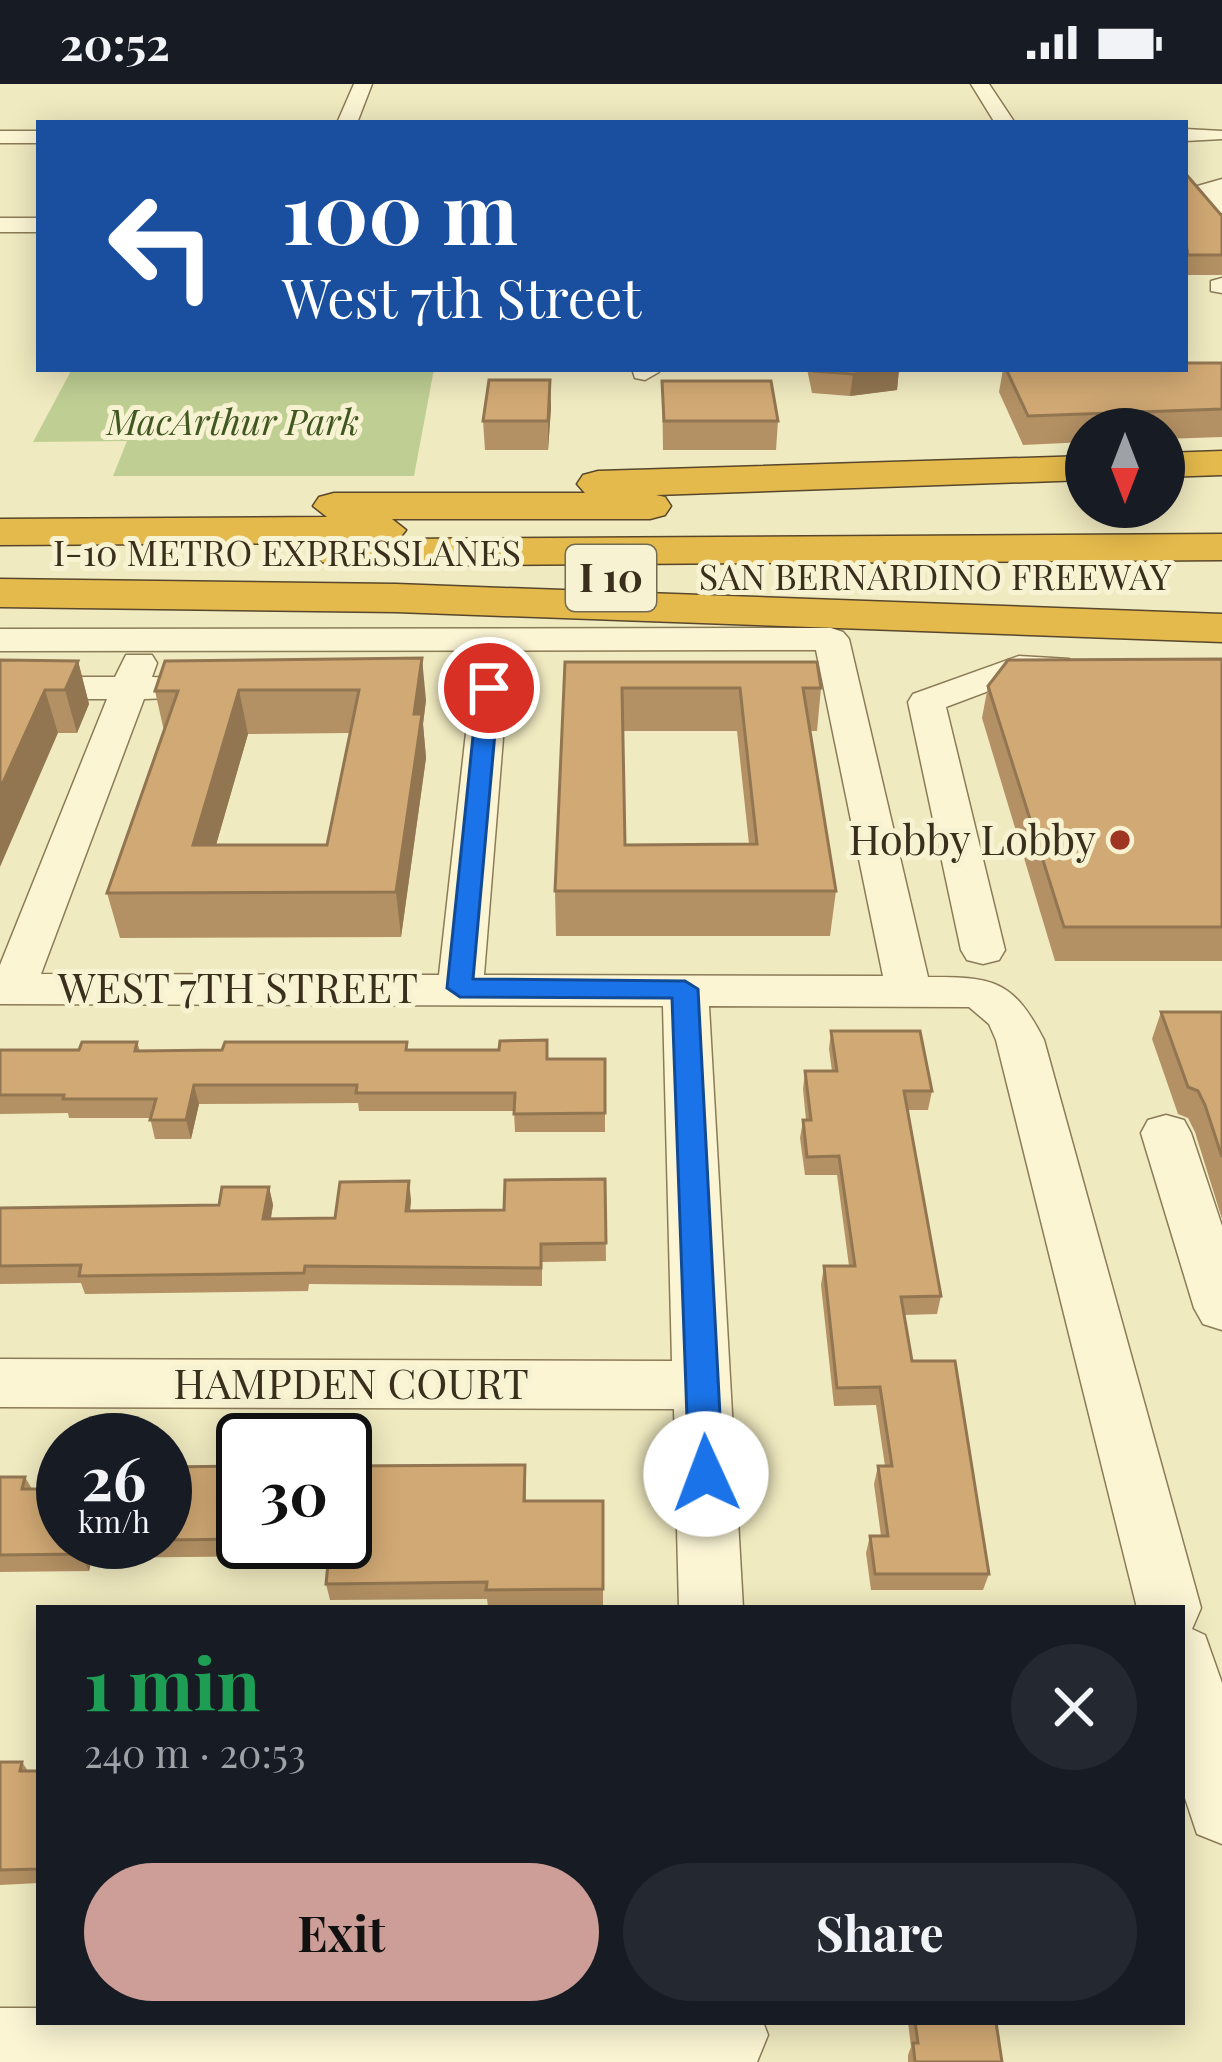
<!DOCTYPE html>
<html lang="en">
<head>
<meta charset="utf-8">
<style>
  :root { --surface:#171b24; --page:#242831; --text:#f1f3f6; --muted:#9ea1a6; --accent:#cc9e97 }
  body { margin:0; font-family:"Playfair Display",serif; background:var(--page); color:var(--text); height:100vh; display:flex; flex-direction:column; font-size:45px; white-space:nowrap }
  * { box-sizing:border-box; margin:0 }
  p { font-size:39px; color:var(--muted) }
  .icon { flex:none; width:66px; height:66px; fill:none; stroke:currentColor; stroke-width:2; stroke-linecap:round; stroke-linejoin:round }
  .map { position:relative; flex:1; overflow:hidden }
  .drawer { position:absolute; left:36px; top:1521px; width:1149px; height:420px; display:flex; flex-direction:column; background:var(--surface); border-radius:0px; box-shadow:0 6px 30px #0003 }
  .drawer>* { flex:none }
  .top-card { position:absolute; left:36px; top:36px; width:1152px; height:252px; border-radius:0px; box-shadow:0 6px 30px #0003; background:#1a4fa0; color:#fff; overflow:hidden }
  .needle { width:78px; rotate:180deg }
  .controls { position:absolute; left:1065px; top:324px; display:grid; gap:24px }
  .controls a { display:grid; place-items:center; width:120px; height:120px; border-radius:50%; background:var(--surface); box-shadow:0 6px 30px #0003; font-size:60px }
  .speed { position:absolute; left:36px; top:1329px; display:flex; gap:24px; font-size:60px; font-weight:700; text-align:center }
  .speed>* { display:grid; place-content:center; width:156px; height:156px; border-radius:50%; background:var(--surface); box-shadow:0 6px 30px #0003; line-height:1 }
  .speed small { font-size:30px; font-weight:400 }
  .speed .limit { border:6px solid #111; border-radius:18px; background:#fff; color:#111 }
  .pin { position:absolute; display:grid; place-items:center; width:102px; height:102px; color:#fff; margin:-51px; border:6px solid #fff; border-radius:50%; box-shadow:0 3px 12px #0007 }
  .me { position:absolute; width:132px; margin:-66px; rotate:358deg; stroke-linejoin:round; filter:drop-shadow(0 0 9px #0008) }
  .turn { display:flex; align-items:center; gap:42px; height:252px; padding:0 48px; font-size:54px }
  .turn .icon { width:156px; height:156px; stroke-width:2.5 }
  .turn b { display:block; font-size:84px; line-height:102px }
  .round { display:grid; place-items:center; flex:none; width:126px; height:126px; border-radius:63px; background:var(--page) }
  .head { display:flex; align-items:center; justify-content:space-between; height:204px; padding:0 48px }
  h1 { font-size:72px; font-weight:700; line-height:90px; color:#1e9e55 }
  .action { display:flex; gap:24px; margin-top:auto; padding:24px 48px }
  .action a { flex:1; height:138px; border-radius:72px; background:var(--accent); color:#111; font-size:48px; font-weight:700; line-height:138px; text-align:center }
  .action a+a { background:var(--page); color:var(--text) }
  .status { display:flex; justify-content:space-between; align-items:center; height:84px; padding:0 60px; background:var(--surface); direction:ltr }
  .status svg { height:33px; fill:currentColor }
  .map>svg:first-child { display:block }
  .green { fill:#bfcf94 }
  .lines { fill:none; stroke-linecap:round; stroke-linejoin:round }
  .minor-casing { stroke:#8b7b57; stroke-width:3 }
  .highway-casing { stroke:#58472c; stroke-width:3 }
  .minor { fill:#fbf5d4; fill-rule:evenodd }
  .highway { fill:#e5ba4c; fill-rule:evenodd }
  .wall { fill:#b49164; fill-rule:evenodd }
  .shaded-wall { fill:#927651 }
  .building { fill:#d1a974; stroke:#927651; stroke-width:3; fill-rule:evenodd }
  .route { fill:#1a73e8; stroke:#114b97; stroke-width:3 }
  .poi-dot { fill:#9e3623; stroke:#f7f2d1; stroke-width:4.5 }
  .labels { text-anchor:middle; stroke-width:10; stroke-linejoin:round; paint-order:stroke }
  .far-park-label { font-size:36px; font-style:italic; fill:#415722; stroke:#f7f2d1 }
  .far-street-label { font-size:36px; fill:#3a2f1c; stroke:#f7f2d1 }
  .shield { fill:#f7f2d1; stroke:#736a52; stroke-width:3 }
  .shield-label { font-size:39px; font-weight:bold; fill:#3a2f1c }
  .poi-label { font-size:42px; fill:#3a2f1c; stroke:#f7f2d1; text-anchor:end }
  .street-label { font-size:42px; fill:#3a2f1c; stroke:#f7f2d1 }
</style>
</head>
<body>
<div class="status"><b>20:52</b><svg viewBox="0 0 49 12"><path d="M0 12V9h3v3zM5 12V6h3v6zM10 12V3h3v9zM15 12V0h3v12zM26 1h20v11H26zM47 4h2v5h-2z"/></svg></div>
<div class="map">
<svg width="1222" height="1978" viewBox="0 0 1222 1978">
  <rect width="100%" height="100%" fill="#f0eac0"/>
  <path class="green" d="M72,285H434L414,392H113L127,357L33,358Z"/>
  <g class="lines">
    <defs>
      <path id="minor" d="M354,0H372L357,39H337Z
        M971,0H989L1015,39H995Z
        M1185,45L1222,47V55L1185,57Z
        M0,47H39V59H0Z
        M1222,95V129L1214,127L1194,103Z
        M0,134H39V148H0Z
        M1222,194V209L1211,207V197Z
        M632,285H658L659,288L645,296L635,294Z
        M831,544L843,548L849,555L928,893C992,893 1013,895 1044,956L1201,1524L1192,1545L1205,1551L1222,1599V1760L1197,1750L1182,1705V1524H1137L996,956L989,940L969,923L709,922L743,1524H679L674,1325L0,1323V1275L672,1277L663,922L0,920V881L107,615H0V593H115L126,571H152L157,579L152,593L232,596L237,604L232,612L144,615L41,890L439,891L471,604L476,596H502L507,604L484,891L883,892L816,566L0,567V545Z
        M1019,572L1069,575L1074,583L1069,591L1023,594L946,623L1005,866L999,876L983,880L967,876L961,866L908,618L913,610Z
        M1166,1031L1184,1036L1191,1049L1222,1142V1246L1203,1240L1194,1224L1141,1049L1148,1036Z
        M0,1924H39V1938H763L768,1951L757,1978H0Z"/>
      <path id="highway" d="M1222,367V391L1164,393V369Z
        M1086,372V396L656,411L665,413L671,422L665,431L650,435H392L406,446L399,455L1222,450V476L338,482L322,478L316,469L323,459L0,461V435L327,433L313,422L319,413L334,409H585L577,400L583,391L598,387Z
        M0,495L396,500L1222,530V558L396,528L0,523Z"/>
    </defs>
    <use href="#minor" class="minor-casing"/>
    <use href="#highway" class="highway-casing"/>
    <use href="#minor" class="minor"/>
    <use href="#highway" class="highway"/>
  </g>
  <path class="wall" d="M1185,89L1222,132V191H1185Z
    M1222,279V353L1164,355V345H1086V358L1023,361L999,308L1003,285H1185Z
    M807,285H899L897,306L850,312L812,309Z
    M550,296L551,324L548,366H485L483,337Z
    M662,297L778,337L776,366H663Z
    M1222,575V877H1055L982,634L988,602Z
    M0,576L78,577L89,620L77,649H58Z
    M165,577L426,616L423,640L426,674L401,853L120,854L107,809L164,647L155,607ZM350,649L327,761H216L248,650Z
    M565,578L821,604L817,647H810L836,807L830,852H556L555,807ZM623,647H737L749,760L625,761Z
    M1161,928H1222V1135L1195,1048L1188,1034L1178,1030L1152,955Z
    M831,947L932,1007L928,1026H908L941,1212L937,1230L904,1231L912,1277L989,1490L983,1506H871L866,1469L870,1452H881L874,1400L878,1382H885L876,1321L834,1322L821,1201L824,1182H849L837,1091H805L800,1054L803,1036H806L803,1005L805,987H832L829,965Z
    M547,956L548,975H605V1048H515L514,1027H359L358,1019L199,1020L191,1055H155L150,1034H69L68,1029L0,1030V966H79L137,958L140,967L499,966Z
    M605,1095L606,1177L542,1178V1202L309,1200L308,1207L85,1210L81,1199L0,1200V1124L219,1121L269,1103L273,1121L271,1135L335,1134L411,1116L410,1127L504,1126Z
    M243,1382V1458H345L526,1399V1417H603V1521L488,1523L487,1515L330,1516L326,1500L328,1477H290L289,1472L92,1474L89,1487L0,1488V1393H25L63,1458H165V1383Z
    M0,1678H22L28,1687H39V1799L0,1801Z
    M908,1938H996L1002,1978H908V1971L911,1963Z"/>
  <path class="shaded-wall" d="M899,285L897,306L850,312L853,290Z
    M550,296L551,324L548,366V337Z
    M422,574L426,616L423,640L426,674L401,853L396,808L414,630Z
    M78,577L89,620L77,649L65,606Z
    M45,606L58,649L0,783V705Z
    M239,606L248,650L203,806L193,761Z
    M194,1001L199,1020L191,1055L186,1036Z
    M409,1097L411,1116L408,1146L406,1127Z
    M269,1103L273,1121L267,1153L263,1135Z
    M85,1458L92,1474L89,1487L81,1470Z"/>
  <path class="building" d="M1185,89L1222,132V171H1188L1185,154Z
    M1185,279H1222V325L1028,332L1006,285H1185Z
    M813,285H892L853,290L814,287Z
    M489,296H550L548,337H483Z
    M662,297H771L778,337H664Z
    M422,574L414,630H422L396,808L107,809L178,607H155L165,577ZM239,606H359L327,761H193Z
    M1222,575V843H1064L988,602L1008,576Z
    M0,576L78,577L65,606H45L0,705Z
    M565,578H817L821,604H803L836,807H555ZM622,604H740L757,760L625,761Z
    M1161,928H1222V1073L1205,1021L1198,1007L1188,1003Z
    M831,947H920L932,1007H904L941,1212L901,1213L912,1277H955L989,1490H875L870,1452H888L878,1382H892L880,1303L837,1304L824,1182H855L839,1072L807,1073L803,1036H811L805,987H837Z
    M547,956V975H605V1029L514,1030L515,1009H356L357,1001H194L186,1036H150L156,1015H63L64,1011H0V966H79L82,958H137L135,967L222,966L225,958H407L406,966H499L500,957Z
    M605,1095L606,1159L541,1160V1184L305,1182L304,1189L79,1192L81,1181L0,1182V1124L219,1121L222,1103H269L263,1135L335,1134L340,1098L409,1097L406,1127L504,1126L505,1096Z
    M525,1381L524,1417H603V1505L486,1506L487,1498L326,1500L330,1460H285V1458H345V1382Z
    M243,1382V1455L165,1456V1383Z
    M0,1393H25L22,1405H63V1458H84L81,1470L0,1471Z
    M0,1678H22L20,1687H39V1785L0,1786Z
    M915,1938H996L1002,1978H915L913,1959H918Z"/>
  <path class="route" d="M489,598L499,604L473,895L685,897L698,905L723,1390L718,1401L706,1405L694,1401L689,1390L672,914L460,913L447,904L478,604Z"/>
  <circle class="poi-dot" cx="1120" cy="756" r="12"/>
  <g class="labels">
    <g class="far-park-label">
      <text x="233" y="351">MacArthur Park</text>
    </g>
    <g class="far-street-label">
      <text x="287" y="482">I-10 METRO EXPRESSLANES</text>
      <text x="935" y="506">SAN BERNARDINO FREEWAY</text>
    </g>
    <rect class="shield" x="566" y="461" width="90" height="66" rx="9"/>
    <g class="shield-label">
      <text x="611" y="508">I 10</text>
    </g>
    <g class="poi-label">
      <text x="1096" y="771">Hobby Lobby</text>
    </g>
    <g class="street-label">
      <text x="238" y="919">WEST 7TH STREET</text>
      <text x="351" y="1315">HAMPDEN COURT</text>
    </g>
  </g>
</svg>
<div class="controls">
<a><svg class="needle" viewBox="-14 -14 28 28"><path d="M0-13l5 13h-10z" fill="#e53935"/><path d="M0 13l5-13h-10z" fill="#9ea1a6"/></svg></a>
</div>
<div class="speed"><div>26<small>km/h</small></div><div class="limit">30</div></div>
<div class="pin" style="left:489px;top:604px;background:#d93025"><svg class="icon" aria-label="arrive" viewBox="0 0 24 24"><path d="M6 21V4h12l-3 4 3 4H6"/></svg></div>
<svg class="me" style="left:706px;top:1390px" viewBox="-20 -20 40 40"><circle r="19" fill="#fff"/><path d="M0-13L10 11 0 6-10 11z" fill="#1a73e8"/></svg>
<div class="top-card">
<div class="turn"><svg class="icon" aria-label="left" viewBox="0 0 24 24"><path d="M17 20v-9H6M10 6l-5 5 5 5"/></svg><div><b>100 m</b>West 7th Street</div></div>
</div>
<section class="drawer">
<div class="head"><div><h1>1 min</h1><p>240 m · 20:53</p></div><a class="round"><svg class="icon" aria-label="close" viewBox="0 0 24 24"><path d="M6 6l12 12M18 6L6 18"/></svg></a></div>
<div class="action"><a>Exit</a><a>Share</a></div>
</section>
</div>
</body>
</html>
